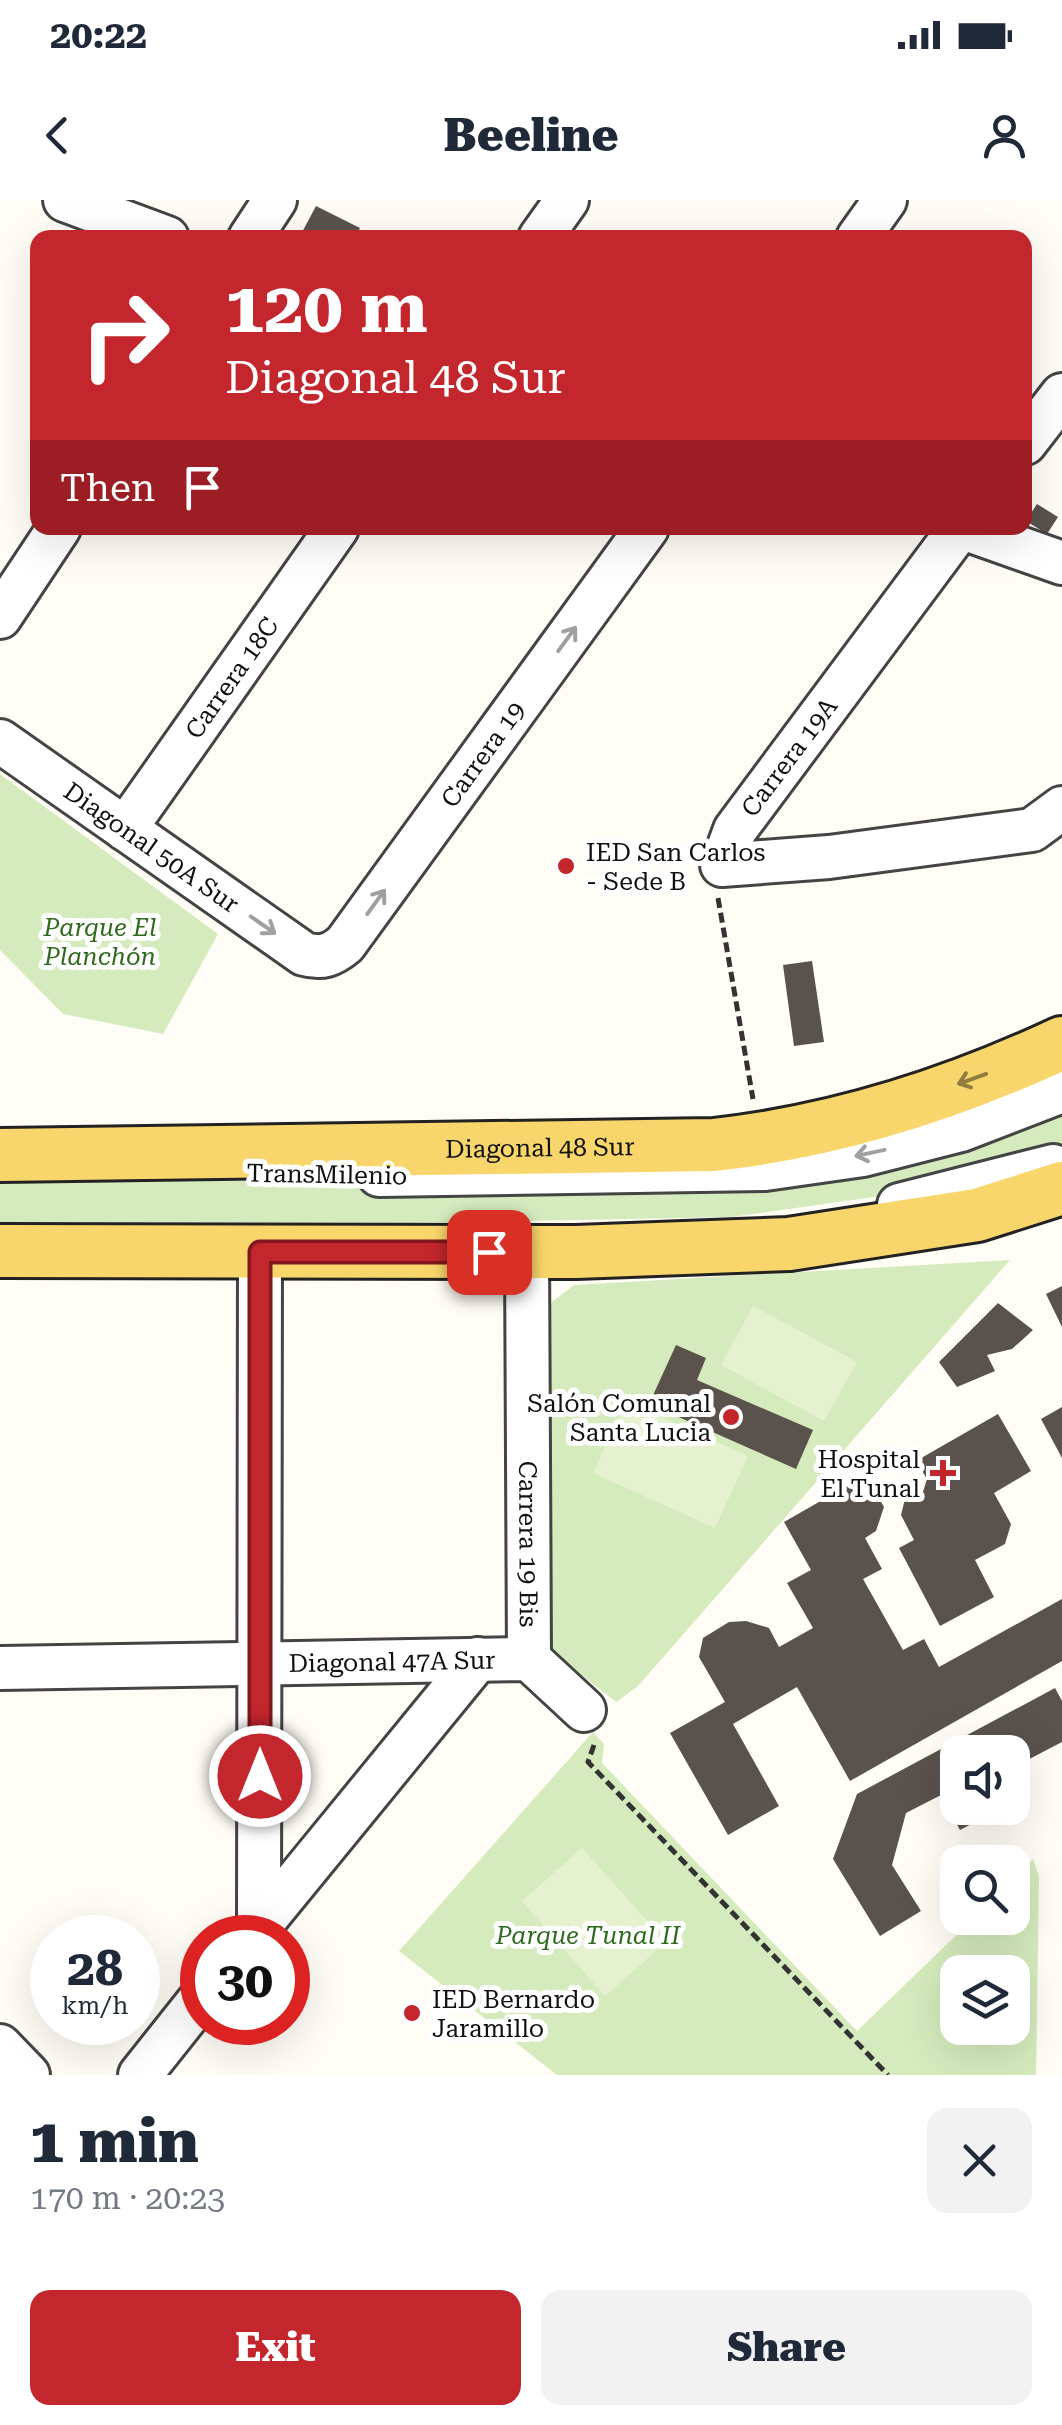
<!DOCTYPE html>
<html lang="en">
<head>
<meta charset="utf-8">
<style>
  :root { --surface:#fff; --page:#f2f2f3; --text:#1f2937; --muted:#747a83; --accent:#c4262e }
  body { margin:0; font-family:"Roboto Serif",serif; background:var(--page); color:var(--text); height:100vh; display:flex; flex-direction:column; font-size:38px; white-space:nowrap }
  * { box-sizing:border-box; margin:0 }
  p { font-size:32px; color:var(--muted) }
  .icon { flex:none; width:55px; height:55px; fill:none; stroke:currentColor; stroke-width:2; stroke-linecap:round; stroke-linejoin:round }
  .map { position:relative; height:1875px; overflow:hidden }
  .sheet { display:flex; flex-direction:column; background:var(--surface); flex:1 }
  .sheet>* { flex:none }
  .banner { position:absolute; left:30px; top:30px; width:1002px; height:305px; border-radius:20px; box-shadow:0 10px 40px #0002; background:#c4262e; color:#fff; overflow:hidden }
  .tools { position:absolute; left:940px; top:1535px; display:grid; gap:20px }
  .tools a { display:grid; place-items:center; width:90px; height:90px; border-radius:20px; background:var(--surface); box-shadow:0 10px 40px #0002; font-size:50px }
  .speed { position:absolute; left:30px; top:1715px; display:flex; gap:20px; font-size:50px; font-weight:700; text-align:center }
  .speed>* { display:grid; place-content:center; width:130px; height:130px; border-radius:50%; background:var(--surface); box-shadow:0 10px 40px #0002; line-height:1 }
  .speed small { font-size:25px; font-weight:400 }
  .speed .limit { border:15px solid #d22; background:#fff; color:#111 }
  .pin { position:absolute; display:grid; place-items:center; width:85px; height:85px; color:#fff; margin:-42px; border-radius:20px; box-shadow:0 5px 15px #0006 }
  .me { position:absolute; width:110px; margin:-55px; rotate:0deg; stroke-linejoin:round; filter:drop-shadow(0 0 8px #0008) }
  .turn { display:flex; align-items:center; gap:35px; height:210px; padding:0 30px; font-size:45px }
  .turn .icon { width:130px; height:130px; stroke-width:2.5 }
  .turn b { display:block; font-size:70px; line-height:85px }
  .then { display:flex; align-items:center; height:95px; padding:0 30px; background:#0003; gap:20px; font-size:38px }
  .round { display:grid; place-items:center; flex:none; width:105px; height:105px; border-radius:20px; background:var(--page) }
  .headline { display:flex; align-items:center; justify-content:space-between; height:170px; padding:0 30px }
  h1 { font-size:60px; font-weight:800; line-height:75px }
  .action { display:flex; gap:20px; margin-top:auto; padding:20px 30px }
  .action a { flex:1; height:115px; border-radius:20px; background:var(--accent); color:#fff; font-size:40px; font-weight:800; line-height:115px; text-align:center }
  .action a+a { background:var(--page); color:var(--text) }
  .status { display:flex; justify-content:space-between; align-items:center; height:70px; padding:0 50px; background:var(--surface); direction:ltr }
  .status svg { height:28px; fill:currentColor }
  header { display:flex; justify-content:space-between; align-items:center; height:130px; padding:0 30px; background:var(--surface); font-size:45px; font-weight:800 }
  .map>svg:first-child { display:block }
  .green { fill:#d5ebbd; fill-rule:evenodd }
  .pitch { fill:#e6f2cf }
  .building { fill:#5a524d }
  .lines { fill:none; stroke-linecap:round; stroke-linejoin:round }
  .minor-casing { stroke:#444; stroke-width:48 }
  .major-casing { stroke:#222; stroke-width:58 }
  .path { stroke:#333; stroke-width:5; stroke-dasharray:10 5; stroke-linecap:butt }
  .minor { stroke:#fff; stroke-width:42 }
  .major { stroke:#f9d66b; stroke-width:52 }
  .oneway { stroke:#a0a0a0 }
  .oneway2 { stroke:#917d42 }
  .route-casing { stroke:#7f191e; stroke-width:25 }
  .route { stroke:#c4262e; stroke-width:18 }
  .poi-dot { fill:#c4262e; stroke:#fff; stroke-width:4 }
  .labels { text-anchor:middle; stroke-width:10; stroke-linejoin:round; paint-order:stroke }
  .street-label { font-size:25px; fill:#111; stroke:#fff }
  .poi-label { font-size:25px; fill:#111; stroke:#fff; text-anchor:start }
  .park-label { font-size:25px; font-style:italic; fill:#2f6b1f; stroke:#fff }
</style>
</head>
<body>
<div class="status"><b>20:22</b><svg viewBox="0 0 49 12"><path d="M0 12V9h3v3zM5 12V6h3v6zM10 12V3h3v9zM15 12V0h3v12zM26 1h20v11H26zM47 4h2v5h-2z"/></svg></div>
<header><svg class="icon" aria-label="back" viewBox="0 0 24 24"><path d="M15 5l-7 7 7 7"/></svg>Beeline<svg class="icon" aria-label="person" viewBox="0 0 24 24"><circle cx="12" cy="8" r="4"/><path d="M4 21q1-7 8-7t8 7"/></svg></header>
<div class="map">
<svg width="1062" height="1875" viewBox="0 0 1062 1875">
  <rect width="100%" height="100%" fill="#fffdf5"/>
  <path class="green" d="M0,574L218,734L163,834L63,814L0,750Z
    M1062,904V952L938,988L732,1017L413,1023L0,1022V981L692,980Z
    M1010,1060L638,1486L616,1502L547,1448L543,1122L552,1102L574,1085Z
    M593,1532L604,1544L602,1563L857,1831L974,1718H1012L1013,1679L1033,1659L1039,1676L1036,1875H557L399,1751ZM958,1772H1012V1828H958Z"/>
  <path class="pitch" d="M753,1106L857,1162L824,1221L721,1165Z
    M626,1201L748,1256L715,1328L593,1273Z
    M582,1648L666,1742L605,1796L522,1701Z"/>
  <path class="building" d="M316,6L360,28L355,38H299Z
    M1037,304L1058,317L1047,334L1026,321Z
    M812,761L824,842L794,846L783,765Z
    M1062,1086V1127L1046,1094Z
    M998,1103L1033,1130L1012,1149L987,1155L995,1171L957,1187L939,1162Z
    M676,1145L706,1158L697,1180L813,1230L796,1269L649,1204Z
    M1062,1207V1258L1041,1219Z
    M998,1214L1031,1271L994,1293L1011,1324L1005,1344L975,1360L994,1397L940,1426L899,1348L914,1340L901,1315L907,1291L922,1295L927,1279L916,1261Z
    M866,1275L884,1307L876,1331L865,1338L882,1369L863,1379L903,1450L924,1439L939,1467L1062,1399V1461L850,1581L797,1487L733,1524L779,1606L728,1635L670,1533L725,1502L699,1457L703,1438L729,1422L746,1421L769,1428L779,1447L813,1428L787,1383L811,1370L784,1322Z
    M1055,1488L1062,1501V1542L1012,1568V1552H958V1608H972L979,1620L960,1630L941,1595L906,1613L892,1665L921,1711L880,1736L833,1659L857,1594Z"/>
  <g class="lines">
    <defs>
      <g id="minor">
        <path d="M65,0L167,38"/>
        <path d="M250,38L275,0"/>
        <path d="M540,38L567,0"/>
        <path d="M858,38L885,0"/>
        <path d="M1025,243L1062,195"/>
        <path d="M960,328L735,630L722,665L829,657L1032,630L1062,608"/>
        <path d="M963,328L1062,363"/>
        <path d="M0,417L59,328"/>
        <path id="s1" d="M0,541L304,754C322,759 332,755 345,744L647,328"/>
        <path id="s2" d="M125,629L337,328"/>
        <path d="M379,975L765,969L863,955L961,930L1062,891"/>
        <path d="M899,1005L1053,966"/>
        <path id="s3" d="M527,1052L529,1459"/>
        <path id="s4" d="M0,1468L529,1459L584,1510"/>
        <path d="M259,1726L260,1052"/>
        <path d="M253,1734L478,1459"/>
        <path d="M0,1846L28,1875"/>
        <path d="M140,1875L202,1797"/>
      </g>
      <g id="major">
        <path id="s5" d="M0,955L714,945C833,932 953,894 1062,843"/>
        <path d="M0,1051L576,1052L789,1044L977,1015L1062,988"/>
      </g>
    </defs>
    <use href="#minor" class="minor-casing"/>
    <use href="#major" class="major-casing"/>
    <path class="path" d="M718,698L753,899
      M594,1545L588,1562L888,1875"/>
    <use href="#minor" class="minor"/>
    <use href="#major" class="major"/>
  </g>
  <defs><path id="oneway-shaft" d="M-6 0H5M1.5-3L5.5 0L1.5 3" fill="none" stroke-width="1.6" stroke-linecap="round" stroke-linejoin="round" transform="scale(2.5)"/></defs>
  <g class="oneway">
    <use href="#oneway-shaft" transform="translate(567 439) rotate(-54)"/>
    <use href="#oneway-shaft" transform="translate(376 702) rotate(-54)"/>
    <use href="#oneway-shaft" transform="translate(263 725) rotate(35)"/>
    <use href="#oneway-shaft" transform="translate(870 953) rotate(168)"/>
  </g>
  <use class="oneway2" href="#oneway-shaft" transform="translate(972 879) rotate(160)"/>
  <g class="lines">
    <defs>
      <path id="route" d="M260,1576V1052H489"/>
    </defs>
    <use href="#route" class="route-casing"/>
    <use href="#route" class="route"/>
  </g>
  <g class="poi-dot">
    <circle cx="566" cy="666" r="10"/>
    <circle cx="731" cy="1217" r="10"/>
    <path d="M938 1258h10v10h10v10h-10v10h-10v-10h-10v-10h10z"/>
    <circle cx="412" cy="1813" r="10"/>
  </g>
  <g class="labels">
    <g class="street-label">
      <text dy="9" stroke="none"><textPath href="#s2" startOffset="185">Carrera 18C</textPath></text>
      <text dy="9" stroke="none"><textPath href="#s1" startOffset="650">Carrera 19</textPath></text>
      <text transform="translate(789 557) rotate(-53)" y="9">Carrera 19A</text>
      <text dy="9" stroke="none"><textPath href="#s1" startOffset="185">Diagonal 50A Sur</textPath></text>
      <text dy="9" stroke="none"><textPath href="#s5" startOffset="540">Diagonal 48 Sur</textPath></text>
      <text transform="translate(327 974) rotate(1)" y="9">TransMilenio</text>
      <text dy="9" stroke="none"><textPath href="#s3" startOffset="292">Carrera 19 Bis</textPath></text>
      <text dy="9" stroke="none"><textPath href="#s4" startOffset="392">Diagonal 47A Sur</textPath></text>
    </g>
    <g class="poi-label">
      <text x="586" y="661">IED San Carlos<tspan x="586" dy="29">- Sede B</tspan></text>
      <text x="711" y="1212" text-anchor="end">Salón Comunal<tspan x="711" dy="29">Santa Lucia</tspan></text>
      <text x="920" y="1268" text-anchor="end">Hospital<tspan x="920" dy="29">El Tunal</tspan></text>
      <text x="432" y="1808">IED Bernardo<tspan x="432" dy="29">Jaramillo</tspan></text>
    </g>
    <g class="park-label">
      <text x="100" y="736">Parque El<tspan x="100" dy="29">Planchón</tspan></text>
      <text x="588" y="1744">Parque Tunal II</text>
    </g>
  </g>
</svg>
<div class="tools">
<a><svg class="icon" aria-label="sound" viewBox="0 0 24 24"><path d="M4 9h4l5-4v14l-5-4H4zM17 9q2 3 0 6"/></svg></a>
<a><svg class="icon" aria-label="search" viewBox="0 0 24 24"><circle cx="10" cy="10" r="6"/><path d="M15 15l6 6"/></svg></a>
<a><svg class="icon" aria-label="layers" viewBox="0 0 24 24"><path d="M12 4l9 5-9 5-9-5zM3 14l9 5 9-5"/></svg></a>
</div>
<div class="speed"><div>28<small>km/h</small></div><div class="limit">30</div></div>
<div class="pin" style="left:489px;top:1052px;background:#d93025"><svg class="icon" aria-label="arrive" viewBox="0 0 24 24"><path d="M6 21V4h12l-3 4 3 4H6"/></svg></div>
<svg class="me" style="left:260px;top:1576px" viewBox="-20 -20 40 40"><circle r="17" fill="#c4262e" stroke="#fff" stroke-width="3"/><path d="M0-11L8 9 0 5-8 9z" fill="#fff"/></svg>
<div class="banner">
<div class="turn"><svg class="icon" aria-label="right" viewBox="0 0 24 24"><path d="M7 20v-9h11M14 6l5 5-5 5"/></svg><div><b>120 m</b>Diagonal 48 Sur</div></div>
<div class="then">Then<svg class="icon" aria-label="arrive" viewBox="0 0 24 24"><path d="M6 21V4h12l-3 4 3 4H6"/></svg></div>
</div>
</div>
<section class="sheet">
<div class="headline"><div><h1>1 min</h1><p>170 m · 20:23</p></div><a class="round"><svg class="icon" aria-label="close" viewBox="0 0 24 24"><path d="M6 6l12 12M18 6L6 18"/></svg></a></div>
<div class="action"><a>Exit</a><a>Share</a></div>
</section>
</body>
</html>
